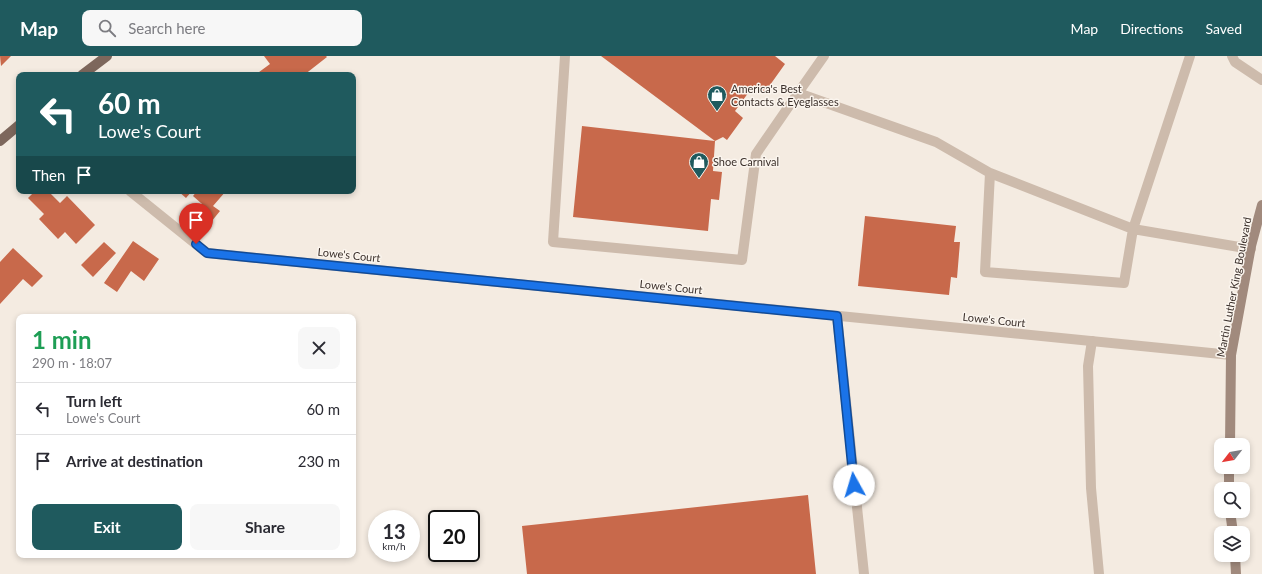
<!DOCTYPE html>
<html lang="en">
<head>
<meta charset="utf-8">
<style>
  :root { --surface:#fff; --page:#f7f7f7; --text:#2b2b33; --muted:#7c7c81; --line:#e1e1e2; --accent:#1f5a5e }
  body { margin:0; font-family:Lato,sans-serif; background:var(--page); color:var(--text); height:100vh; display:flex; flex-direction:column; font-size:15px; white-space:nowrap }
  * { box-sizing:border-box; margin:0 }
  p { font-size:13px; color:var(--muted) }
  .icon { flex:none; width:22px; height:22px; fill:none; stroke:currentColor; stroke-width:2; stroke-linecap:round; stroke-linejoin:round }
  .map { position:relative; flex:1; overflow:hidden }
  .details { position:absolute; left:16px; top:258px; width:340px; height:244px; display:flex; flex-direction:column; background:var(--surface); border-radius:8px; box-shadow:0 2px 6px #0003 }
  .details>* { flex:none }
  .guide { position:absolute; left:16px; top:16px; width:340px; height:122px; border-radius:8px; box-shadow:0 2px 6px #0003; background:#1f5a5e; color:#fff; overflow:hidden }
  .needle { width:26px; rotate:239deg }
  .tools { position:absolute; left:1214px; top:382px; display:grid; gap:8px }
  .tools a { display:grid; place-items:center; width:36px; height:36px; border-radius:8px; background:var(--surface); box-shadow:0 2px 6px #0003; font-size:20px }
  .speed { position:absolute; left:368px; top:454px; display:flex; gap:8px; font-size:20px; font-weight:700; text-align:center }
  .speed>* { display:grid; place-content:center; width:52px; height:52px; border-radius:50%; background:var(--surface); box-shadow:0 2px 6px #0003; line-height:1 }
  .speed small { font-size:10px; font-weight:400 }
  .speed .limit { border:2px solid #111; border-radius:6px; background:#fff; color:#111 }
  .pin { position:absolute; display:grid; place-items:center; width:34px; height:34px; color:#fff; margin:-41px -17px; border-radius:50% 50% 50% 0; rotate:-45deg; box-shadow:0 0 4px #0007 }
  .pin .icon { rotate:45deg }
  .me { position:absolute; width:44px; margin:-22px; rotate:354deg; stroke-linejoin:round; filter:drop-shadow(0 0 3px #0008) }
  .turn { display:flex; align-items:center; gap:14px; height:84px; padding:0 16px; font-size:18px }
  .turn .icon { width:52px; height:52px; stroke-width:2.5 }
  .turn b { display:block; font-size:28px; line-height:34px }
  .then { display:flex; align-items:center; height:38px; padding:0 16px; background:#0003; gap:8px; font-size:15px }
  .round { display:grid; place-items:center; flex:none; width:42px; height:42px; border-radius:8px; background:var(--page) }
  .overview { display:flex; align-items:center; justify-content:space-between; height:68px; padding:0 16px }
  h1 { font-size:24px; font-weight:700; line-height:30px; color:#1e9e55 }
  .button { display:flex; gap:8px; margin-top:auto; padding:8px 16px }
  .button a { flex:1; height:46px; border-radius:8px; background:var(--accent); color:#fff; font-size:16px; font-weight:700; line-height:46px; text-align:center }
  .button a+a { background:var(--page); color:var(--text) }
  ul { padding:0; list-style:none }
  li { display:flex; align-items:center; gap:12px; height:52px; padding:0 16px; border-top:1px solid var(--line) }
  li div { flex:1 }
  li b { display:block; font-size:15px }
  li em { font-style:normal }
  header { display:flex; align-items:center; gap:24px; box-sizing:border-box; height:56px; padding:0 20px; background:var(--accent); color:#fff }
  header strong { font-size:19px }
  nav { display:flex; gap:22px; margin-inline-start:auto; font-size:14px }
  .search { width:280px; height:36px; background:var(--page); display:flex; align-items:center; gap:10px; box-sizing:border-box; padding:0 14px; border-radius:8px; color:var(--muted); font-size:15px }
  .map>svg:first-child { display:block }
  .building { fill:#c8694b }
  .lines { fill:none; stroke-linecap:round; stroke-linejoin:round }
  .service { stroke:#cdbbac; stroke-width:10 }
  .minor { stroke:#cdbbac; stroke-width:10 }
  .secondary { stroke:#a18a7d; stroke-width:10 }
  .primary { stroke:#7d675c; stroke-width:10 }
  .route-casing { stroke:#114b97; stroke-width:10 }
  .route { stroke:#1a73e8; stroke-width:7 }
  .labels { text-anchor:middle; stroke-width:3; stroke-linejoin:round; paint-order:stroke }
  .poi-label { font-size:11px; fill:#3b302b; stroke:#fbf5ee; text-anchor:start }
  .street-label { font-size:11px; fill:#3b302b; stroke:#fbf5ee }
</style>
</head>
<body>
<header>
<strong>Map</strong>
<div class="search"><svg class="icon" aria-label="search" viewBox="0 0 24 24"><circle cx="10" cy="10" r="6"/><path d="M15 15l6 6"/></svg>Search here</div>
<nav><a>Map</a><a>Directions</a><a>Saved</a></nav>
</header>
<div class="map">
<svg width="1262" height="518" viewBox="0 0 1262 518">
  <rect width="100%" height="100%" fill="#f4ebe1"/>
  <path class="building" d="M0,0H11L1,10Z
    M264,0H326L327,1L304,19H255L270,8Z
    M601,0H775L785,8L765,36L754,29L735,55L743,62L727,84L723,81L715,85Z
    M582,70L715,85L713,115L722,116L719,144L711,143L708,175L573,161Z
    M35,135H48L60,147L67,140L95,169L76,188L65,176L58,183L39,163L44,158L28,142Z
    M178,135H192L186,142Z
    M197,135H226L213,150L220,155L207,171L193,159L202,148L193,140Z
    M865,160L956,170L954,186H960L957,222L951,221L949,239L858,230Z
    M133,185L159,203L144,225L131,215L117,236L104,227Z
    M104,186L116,197L93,221L81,209Z
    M13,192L43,220L32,231L23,223L0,248V206Z
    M808,439L816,518H527L522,470Z"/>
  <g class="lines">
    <path class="service" d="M565,0L553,186L742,204L756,98L798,37L936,86L990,117
      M1190,0L1133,173L1251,193
      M1232,0L1235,6L1262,24
      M798,37L824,0
      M990,117L1133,173L1124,227L985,216Z
      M837,260L864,518
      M1092,285L1088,310L1091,432L1099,518"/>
    <path class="minor" d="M130,135L207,197L1231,299"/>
    <path class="secondary" d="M1230,389L1231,299L1251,190L1262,149
      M1229,433V411
      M1230,455L1233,477
      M1235,499L1236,518"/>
    <path class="primary" d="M82,19L107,0
      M0,85L19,69"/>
  </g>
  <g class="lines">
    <defs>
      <path id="route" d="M196,188L207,197L837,260L854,429"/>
    </defs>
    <use href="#route" class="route-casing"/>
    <use href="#route" class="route"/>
  </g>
  <defs>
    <symbol id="shop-pin" viewBox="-11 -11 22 30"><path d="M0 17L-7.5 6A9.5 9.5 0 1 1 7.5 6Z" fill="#1f5a5e" stroke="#fbf5ee"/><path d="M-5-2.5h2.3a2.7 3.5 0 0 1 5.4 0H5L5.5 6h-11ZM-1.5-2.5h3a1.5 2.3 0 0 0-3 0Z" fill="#fff"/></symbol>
  </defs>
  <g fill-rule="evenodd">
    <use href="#shop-pin" x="706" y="28" width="22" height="30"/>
    <use href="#shop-pin" x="688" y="95" width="22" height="30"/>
  </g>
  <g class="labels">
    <g class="poi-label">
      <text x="731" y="37">America's Best<tspan x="731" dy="13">Contacts &amp; Eyeglasses</tspan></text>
      <text x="713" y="110">Shoe Carnival</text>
    </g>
    <g class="street-label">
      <text transform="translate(349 199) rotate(6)" y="4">Lowe's Court</text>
      <text transform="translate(671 231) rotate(6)" y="4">Lowe's Court</text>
      <text transform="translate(1234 231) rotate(-79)" y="4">Martin Luther King Boulevard</text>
      <text transform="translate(994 264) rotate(6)" y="4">Lowe's Court</text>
    </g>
  </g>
</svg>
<div class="tools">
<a><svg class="needle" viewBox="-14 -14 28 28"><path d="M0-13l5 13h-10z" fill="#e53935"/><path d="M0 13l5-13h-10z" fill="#7c7c81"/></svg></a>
<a><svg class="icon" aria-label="search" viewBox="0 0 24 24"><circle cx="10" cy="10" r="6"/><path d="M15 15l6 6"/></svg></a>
<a><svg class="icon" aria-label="layers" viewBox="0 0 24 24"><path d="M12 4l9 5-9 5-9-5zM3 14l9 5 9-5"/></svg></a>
</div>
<div class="speed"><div>13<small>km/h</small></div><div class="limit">20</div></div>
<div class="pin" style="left:196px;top:188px;background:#d93025"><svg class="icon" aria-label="arrive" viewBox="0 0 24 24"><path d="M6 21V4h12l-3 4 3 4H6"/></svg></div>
<svg class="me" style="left:854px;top:429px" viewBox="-20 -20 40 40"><circle r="19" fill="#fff"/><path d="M0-13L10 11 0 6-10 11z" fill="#1a73e8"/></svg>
<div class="guide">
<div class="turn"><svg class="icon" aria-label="left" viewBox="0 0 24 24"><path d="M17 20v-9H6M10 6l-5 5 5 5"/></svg><div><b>60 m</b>Lowe's Court</div></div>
<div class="then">Then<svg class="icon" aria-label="arrive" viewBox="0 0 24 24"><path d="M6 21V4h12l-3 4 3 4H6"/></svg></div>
</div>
<section class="details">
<div class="overview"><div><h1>1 min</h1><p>290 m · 18:07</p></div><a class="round"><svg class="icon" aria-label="close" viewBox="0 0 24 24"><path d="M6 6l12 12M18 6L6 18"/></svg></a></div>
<ul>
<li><svg class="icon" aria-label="left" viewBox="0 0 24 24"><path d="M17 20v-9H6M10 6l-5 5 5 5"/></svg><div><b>Turn left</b><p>Lowe's Court</p></div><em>60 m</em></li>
<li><svg class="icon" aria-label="arrive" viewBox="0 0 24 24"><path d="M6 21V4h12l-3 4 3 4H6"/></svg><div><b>Arrive at destination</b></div><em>230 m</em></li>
</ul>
<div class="button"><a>Exit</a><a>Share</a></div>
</section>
</div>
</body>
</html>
